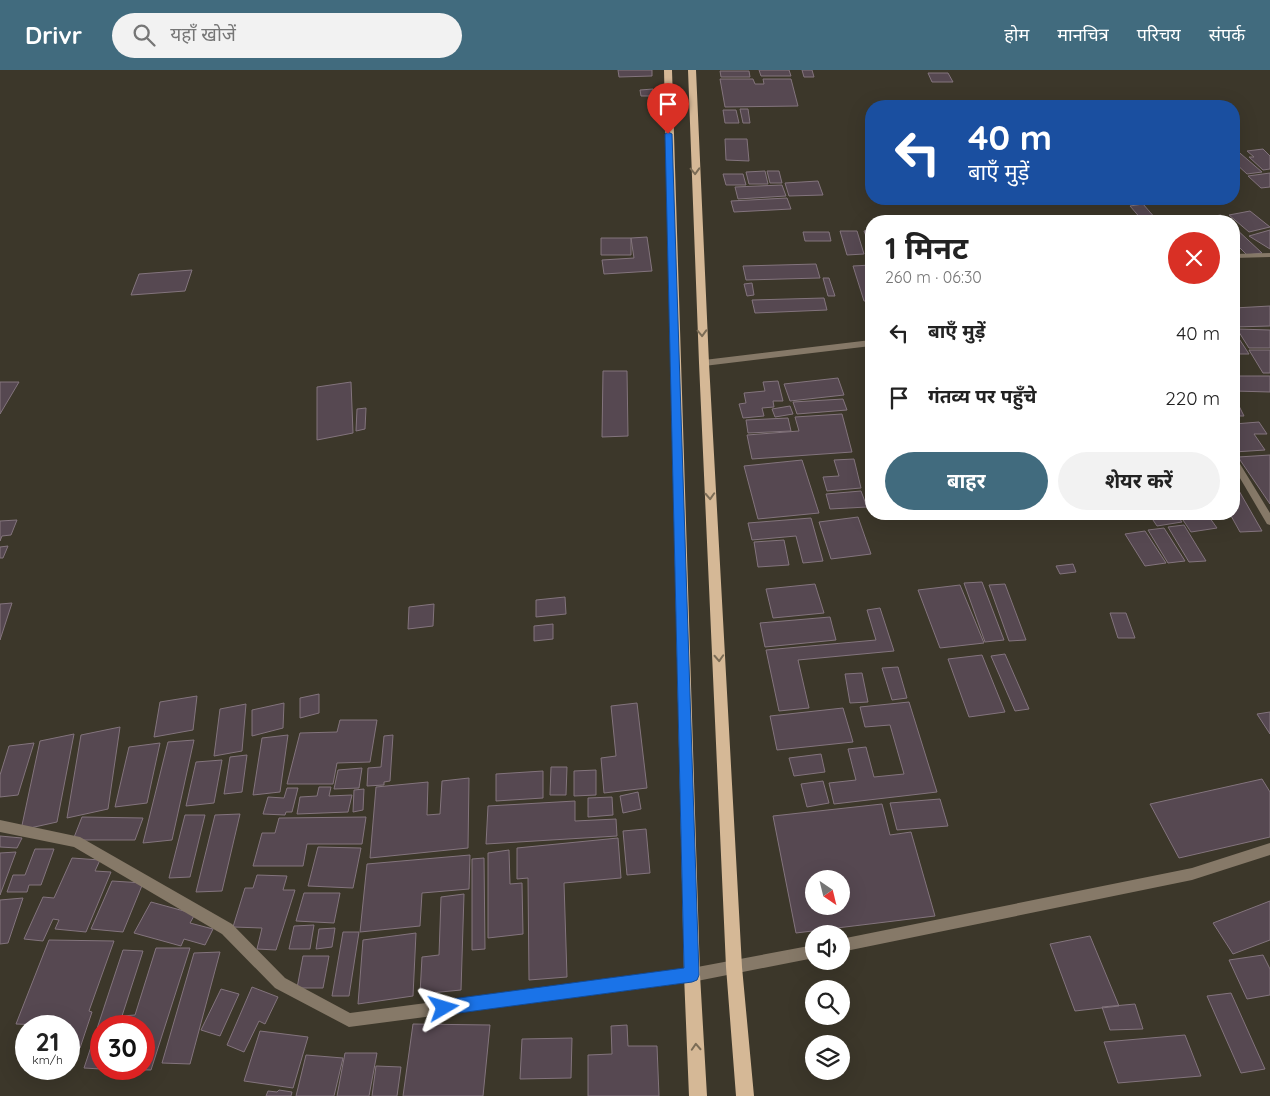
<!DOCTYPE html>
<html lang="hi">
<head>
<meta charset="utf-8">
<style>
  :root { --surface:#fff; --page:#f2f2f2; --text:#222; --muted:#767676; --accent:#416b7e }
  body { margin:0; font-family:Quicksand,"Noto Sans Devanagari",sans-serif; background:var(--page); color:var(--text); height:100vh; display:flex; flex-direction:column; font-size:19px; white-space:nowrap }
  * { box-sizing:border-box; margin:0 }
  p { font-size:16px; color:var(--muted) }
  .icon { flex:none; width:28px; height:28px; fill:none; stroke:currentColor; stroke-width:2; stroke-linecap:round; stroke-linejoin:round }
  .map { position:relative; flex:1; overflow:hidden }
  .sheet { position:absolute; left:865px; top:145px; width:375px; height:305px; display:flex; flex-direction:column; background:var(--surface); border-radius:20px; box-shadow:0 5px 20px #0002 }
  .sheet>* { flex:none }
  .hud { position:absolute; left:865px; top:30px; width:375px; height:105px; border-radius:20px; box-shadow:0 5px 20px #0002; background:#1a4fa0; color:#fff; overflow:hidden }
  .needle { width:32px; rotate:145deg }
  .fabs { position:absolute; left:805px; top:800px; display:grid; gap:10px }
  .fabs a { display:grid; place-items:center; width:45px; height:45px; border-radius:50%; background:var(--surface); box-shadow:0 5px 20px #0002; font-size:25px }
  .speed { position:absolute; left:15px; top:945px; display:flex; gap:10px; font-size:25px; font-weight:700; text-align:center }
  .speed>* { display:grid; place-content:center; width:65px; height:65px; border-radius:50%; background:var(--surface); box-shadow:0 5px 20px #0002; line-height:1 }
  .speed small { font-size:12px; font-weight:400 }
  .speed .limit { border:8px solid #d22; background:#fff; color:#111 }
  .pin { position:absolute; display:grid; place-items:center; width:42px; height:42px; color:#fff; margin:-51px -21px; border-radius:50% 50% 50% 0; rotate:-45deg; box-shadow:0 0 5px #0007 }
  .pin .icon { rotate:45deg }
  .me { position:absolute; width:55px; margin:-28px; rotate:83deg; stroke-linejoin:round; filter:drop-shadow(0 0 4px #0008) }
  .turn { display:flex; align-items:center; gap:18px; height:105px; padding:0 20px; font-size:22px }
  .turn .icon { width:65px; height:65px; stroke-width:2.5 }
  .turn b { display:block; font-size:35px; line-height:42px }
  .round { display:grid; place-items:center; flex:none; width:52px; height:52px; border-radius:26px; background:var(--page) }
  .headline { display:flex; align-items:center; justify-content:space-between; height:85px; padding:0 20px }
  h1 { font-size:30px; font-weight:700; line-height:38px }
  .cta { display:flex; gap:10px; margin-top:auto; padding:10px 20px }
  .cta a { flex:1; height:58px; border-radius:30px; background:var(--accent); color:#fff; font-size:20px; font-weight:700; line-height:58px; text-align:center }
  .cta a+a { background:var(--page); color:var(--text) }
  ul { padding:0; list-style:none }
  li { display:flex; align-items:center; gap:15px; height:65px; padding:0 20px }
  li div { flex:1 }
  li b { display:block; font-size:19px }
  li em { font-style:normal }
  header { display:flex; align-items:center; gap:30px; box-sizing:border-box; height:70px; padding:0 25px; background:var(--accent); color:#fff }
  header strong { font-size:24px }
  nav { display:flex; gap:28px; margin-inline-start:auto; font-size:18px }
  .search { width:350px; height:45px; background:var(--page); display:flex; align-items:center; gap:12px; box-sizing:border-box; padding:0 18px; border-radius:28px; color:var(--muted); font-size:19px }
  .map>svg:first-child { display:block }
  .building { fill:#564851; stroke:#83747d; fill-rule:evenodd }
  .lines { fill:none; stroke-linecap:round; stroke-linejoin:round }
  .minor { fill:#867968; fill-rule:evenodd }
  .tertiary { fill:#867968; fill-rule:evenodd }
  .primary { fill:#d5b896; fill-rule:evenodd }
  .oneway { stroke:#7b6c56 }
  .route { fill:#1a73e8; stroke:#114b97 }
</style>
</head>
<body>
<header>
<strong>Drivr</strong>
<div class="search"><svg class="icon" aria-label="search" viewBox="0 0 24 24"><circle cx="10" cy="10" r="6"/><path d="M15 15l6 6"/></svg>यहाँ खोजें</div>
<nav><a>होम</a><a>मानचित्र</a><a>परिचय</a><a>संपर्क</a></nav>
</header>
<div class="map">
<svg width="1270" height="1026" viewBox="0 0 1270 1026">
  <rect width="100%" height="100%" fill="#3c372a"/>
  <path class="building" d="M618,0H652V6L619,7Z
    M759,0H789L791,6H761Z
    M802,0H812L814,7H804Z
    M720,1H749L750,7H721Z
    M928,3H948L953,12H932Z
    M720,9H753L755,14H764L763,9H791L798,36L725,37Z
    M653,19V26H641L640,20Z
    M740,39H748L750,53H743Z
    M723,40H736L739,53H725Z
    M725,69H747L749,91L726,90Z
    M1234,78L1262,102L1247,104L1234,92Z
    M1263,79L1270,86V99L1263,100L1249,87H1254L1247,81Z
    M765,101L768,114H749L746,102Z
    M767,101H779L782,113H770Z
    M1270,103V117L1261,118L1248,106Z
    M723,104H743L746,115H726Z
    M818,111L823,125L789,126L785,113Z
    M782,115L786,126L738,129L735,117Z
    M787,128L791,139L734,142L731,131Z
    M1143,134L1156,149L1142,150L1130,136Z
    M1250,141L1270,157L1249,162L1229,145Z
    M1221,145L1228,151H1212L1208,147Z
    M1234,157L1262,183L1247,185L1234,172Z
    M871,160V179L864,161Z
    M1270,160V179L1249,166Z
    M840,161H857L864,184L847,185Z
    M803,162H829L831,171H805Z
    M647,167L652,201L604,204L602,190L634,188L631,168Z
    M601,168H631V185H601Z
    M816,194L820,208L746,210L743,196Z
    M871,195V231H864L853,196Z
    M192,200L185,221L131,225L139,204Z
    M823,208H829L835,226H828Z
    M752,213L754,225L747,226L744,214Z
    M824,228L827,240L755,243L752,230Z
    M1270,236V256L1234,257V238Z
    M1237,259L1270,260V278H1249Z
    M1234,261L1249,284H1234Z
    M1249,280H1270V303H1263Z
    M603,301H627L628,366L602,367Z
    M1234,306H1270V322L1234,321Z
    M838,308L844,325L790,331L784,314Z
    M778,311L783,331H773L774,337L762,338L764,346L743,348L739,334L746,333L744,323L765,321L763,312Z
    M0,312H19L0,344Z
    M351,312L353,363L317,370V317Z
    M1234,326L1244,346H1234Z
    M843,329L847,340L797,344L793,332Z
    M790,336L793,344L775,347L772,339Z
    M366,338L365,359L356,361L357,339Z
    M842,344L852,382L752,389L747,365L799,361L795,347Z
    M788,348L791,361L748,363L746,350Z
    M1259,352L1267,364H1254L1265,380L1234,382V354Z
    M1270,385V434L1238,387Z
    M854,389L861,418L827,421L823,407L839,406L834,390Z
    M802,390L819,443L758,449L744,396Z
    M1234,412L1262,461L1240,462L1230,444H1234Z
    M861,421L867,437L830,439L826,424Z
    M1149,444H1176L1182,452L1157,456Z
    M1179,444H1207L1217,458L1191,462Z
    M858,447L871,484L831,489L819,452Z
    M811,448L823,491L803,493L796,466L752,470L748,453Z
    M17,450L11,465L2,466L0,471V451Z
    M1184,455L1206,491L1189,492L1168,457Z
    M1164,458L1185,491L1168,493L1148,460Z
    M1145,461L1166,493L1145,496L1125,464Z
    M784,470L789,495L758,497L754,472Z
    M8,476L3,488H0V477Z
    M1073,494L1076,502L1060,504L1056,496Z
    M982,512L1004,570L985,572L964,513Z
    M815,514L824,543L773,548L766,519Z
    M1005,514L1026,570L1009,571L989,515Z
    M960,515L984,573L940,578L918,520Z
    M565,527L566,544L536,547V530Z
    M12,533L0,570V534Z
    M434,534L433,556L408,559L409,537Z
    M880,538L894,581L798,590L809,638L779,641L766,580L876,570L867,540Z
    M1110,543H1126L1135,568H1118Z
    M830,547L836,570L765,577L760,553Z
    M553,554V569L534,571V556Z
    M1005,584L1029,639L1015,641L991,586Z
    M982,585L1005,642L969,647L948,589Z
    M898,597L907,628L892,630L882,598Z
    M862,603L868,632L850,633L845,604Z
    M319,624V643L300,648V628Z
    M197,626L193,660L154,667L160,632Z
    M909,632L937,722L834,734L829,713L856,710L848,679L866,677L874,707L904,704L890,655L865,657L860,637Z
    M284,633L283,658L252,666V640Z
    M637,633L647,718L604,723L601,688L616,686L611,636Z
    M246,634L242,681L214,686L220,639Z
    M843,638L853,672L777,680L770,646Z
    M1270,642V664L1257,644Z
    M340,650H377L370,692L337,693L333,714H287L300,663L337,662Z
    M120,657L108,739L67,748L81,665Z
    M74,664L57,752L21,760L40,671Z
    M288,665L280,722L253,725L262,668Z
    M393,665L390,711L384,712V715L367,716L368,698L381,697L384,666Z
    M194,670L172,770L143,773L168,672Z
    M34,673L18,725L0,727V705L9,676Z
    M160,673L147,733L115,737L129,677Z
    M821,684L825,702L794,706L789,688Z
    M247,685L242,722L224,724L230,687Z
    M222,690L214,733L186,736L196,692Z
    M551,697H567L566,725H550Z
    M362,698L359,718L334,719L338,700Z
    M596,700V725L574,726V701Z
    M543,701V728L496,731V704Z
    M469,708L468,778L370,788L376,717L428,712L427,745L440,744L442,711Z
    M1262,709L1270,722V767L1179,788L1150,734Z
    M823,711L829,733L807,737L801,714Z
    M319,717H331L329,726L352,725L348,742L297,744L300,727L317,726Z
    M287,718H298L292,742H286L285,745L263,744L268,727L284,728Z
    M364,719L363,740L353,742L354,720Z
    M638,722L641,739L623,743L620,726Z
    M612,727L613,745L588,747V728Z
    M940,729L948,756L897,760L890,733Z
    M575,731V751L616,749L617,766L486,774L488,736Z
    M882,734L890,765L911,762L935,846L796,863L773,746ZM814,809H841V836H814Z
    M240,744L222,821L196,822L215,745Z
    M185,745H205L190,807L169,808Z
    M82,747L143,748L135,770H73Z
    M366,747L362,774H307L303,796H253L262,763H275L279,748Z
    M646,759L650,803L627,805L623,761Z
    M0,766L22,768L17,778L0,777Z
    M618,768L621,808L564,813L567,907L529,910L528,808L517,809V778Z
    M318,777L361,778L353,818L308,816Z
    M35,779H54L41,815H29L27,822H7L13,805H25Z
    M509,780L510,814L522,813L523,864L488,868V783Z
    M16,782L0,825V783Z
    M470,785L469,819L422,823L420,856L360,862L367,794Z
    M72,788L100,790L95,801L111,802L86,862L55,859L59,850L53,849L43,871L24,869L43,827L54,828Z
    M484,788L485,879L472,880V789Z
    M257,805L287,806L283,820H295L276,880L257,879L262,858L233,857L245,818H253Z
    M112,811L143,813L123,862L91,859Z
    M304,823H340L334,853L296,851Z
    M464,824L461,920L420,924L422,887L439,885L441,827Z
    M23,828L8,873L0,874V830Z
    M1270,831V870L1233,884L1213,853Z
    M151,832L195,844L190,853L213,859L205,875L184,869L181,876L134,863Z
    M314,855L310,879H289L294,856Z
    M335,858L332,877L316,879L319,859Z
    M343,862H359L349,926H332Z
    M416,863L413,926L358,934L363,870Z
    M1090,866L1119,936L1075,941L1050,874Z
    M49,870L114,871L89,941L92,942L80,978H69L70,956L16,954Z
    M156,878H190L151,1000L102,999H144V956H101V999L84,998L123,880L143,881L122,946L135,945Z
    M220,882L190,994L162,993L194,883Z
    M1263,885L1270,899V925L1247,929L1229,890Z
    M303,886H329L323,918H297Z
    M252,917L278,927L265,954L259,951L244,982L227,975Z
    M221,919L239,924L220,966L201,960Z
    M1231,923L1265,999L1241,1003L1207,926Z
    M1135,934L1143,959L1110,960L1102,937Z
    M413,954L490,955L483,1026H403Z
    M627,955L628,976H657L659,1026H588V985L612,984L611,956Z
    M260,961L308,967L293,1018L244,1011Z
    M1185,965L1201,1006L1118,1013L1104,972Z
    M572,968L571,1008L520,1009L522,969Z
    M345,983H377L369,1026H337Z
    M306,985L343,988L334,1026H296Z
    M376,996L401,997L397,1026H372Z
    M279,1020L292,1022L291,1026H266L268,1021L277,1022Z"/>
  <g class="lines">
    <path class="minor" d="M1270,183V187L1234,188V184Z
      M871,270V276L704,296L700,293L704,290Z
      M1234,388L1237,389L1270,443V455L1267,454L1234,398Z
      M0,750L80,767L232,854L285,908L350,943L692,898L697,900L699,905L697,910L692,912L349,957L275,918L222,864L74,777L0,762Z"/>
    <path class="tertiary" d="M1270,773V785L1192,810L841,882V869L1192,798Z
      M814,875V888L692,912L687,910L685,905L687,900L692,898Z"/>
    <path class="primary" d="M664,0H672L700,905L707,1026H689L684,905Z
      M688,0H696L709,293L742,897L754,1026H736L726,897L699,293Z"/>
  </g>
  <defs><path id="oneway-chevron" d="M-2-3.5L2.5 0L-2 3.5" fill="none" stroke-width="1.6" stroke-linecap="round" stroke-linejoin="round" transform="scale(1.25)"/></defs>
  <g class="oneway">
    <use href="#oneway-chevron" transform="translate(695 101) rotate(88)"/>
    <use href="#oneway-chevron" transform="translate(702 263) rotate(88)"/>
    <use href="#oneway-chevron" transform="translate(710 426) rotate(87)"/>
    <use href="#oneway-chevron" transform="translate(719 588) rotate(87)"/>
    <use href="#oneway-chevron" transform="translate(696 977) rotate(-93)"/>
  </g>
  <path class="route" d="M668,62L672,64L699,905L697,910L692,912L444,945L439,943L436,938L439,932L444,930L684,898L665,64Z"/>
</svg>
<div class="fabs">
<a><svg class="needle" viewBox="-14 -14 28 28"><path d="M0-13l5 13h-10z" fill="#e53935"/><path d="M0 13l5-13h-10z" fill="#767676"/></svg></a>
<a><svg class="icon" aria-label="sound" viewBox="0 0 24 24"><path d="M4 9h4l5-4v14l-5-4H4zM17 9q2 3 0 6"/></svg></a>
<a><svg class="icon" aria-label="search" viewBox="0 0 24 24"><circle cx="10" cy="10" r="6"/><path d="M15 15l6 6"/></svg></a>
<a><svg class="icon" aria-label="layers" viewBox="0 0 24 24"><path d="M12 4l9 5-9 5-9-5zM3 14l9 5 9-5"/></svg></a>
</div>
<div class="speed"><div>21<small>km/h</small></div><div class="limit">30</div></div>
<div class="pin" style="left:668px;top:64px;background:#d93025"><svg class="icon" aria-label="arrive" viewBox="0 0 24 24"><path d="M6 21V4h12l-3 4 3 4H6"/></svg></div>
<svg class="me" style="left:444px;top:938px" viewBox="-20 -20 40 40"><path d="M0-17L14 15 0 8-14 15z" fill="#1a73e8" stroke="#fff" stroke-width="4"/></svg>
<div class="hud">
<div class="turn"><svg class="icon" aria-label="left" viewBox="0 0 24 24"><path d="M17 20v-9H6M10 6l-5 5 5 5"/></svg><div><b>40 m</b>बाएँ मुड़ें</div></div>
</div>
<section class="sheet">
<div class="headline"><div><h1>1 मिनट</h1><p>260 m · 06:30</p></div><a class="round" style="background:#d93025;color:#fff"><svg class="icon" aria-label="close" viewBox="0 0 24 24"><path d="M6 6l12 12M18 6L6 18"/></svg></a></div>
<ul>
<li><svg class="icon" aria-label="left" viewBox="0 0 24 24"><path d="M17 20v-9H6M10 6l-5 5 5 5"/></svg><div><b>बाएँ मुड़ें</b></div><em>40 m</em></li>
<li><svg class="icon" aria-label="arrive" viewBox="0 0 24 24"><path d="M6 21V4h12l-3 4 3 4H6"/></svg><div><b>गंतव्य पर पहुँचे</b></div><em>220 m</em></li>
</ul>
<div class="cta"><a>बाहर</a><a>शेयर करें</a></div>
</section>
</div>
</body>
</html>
